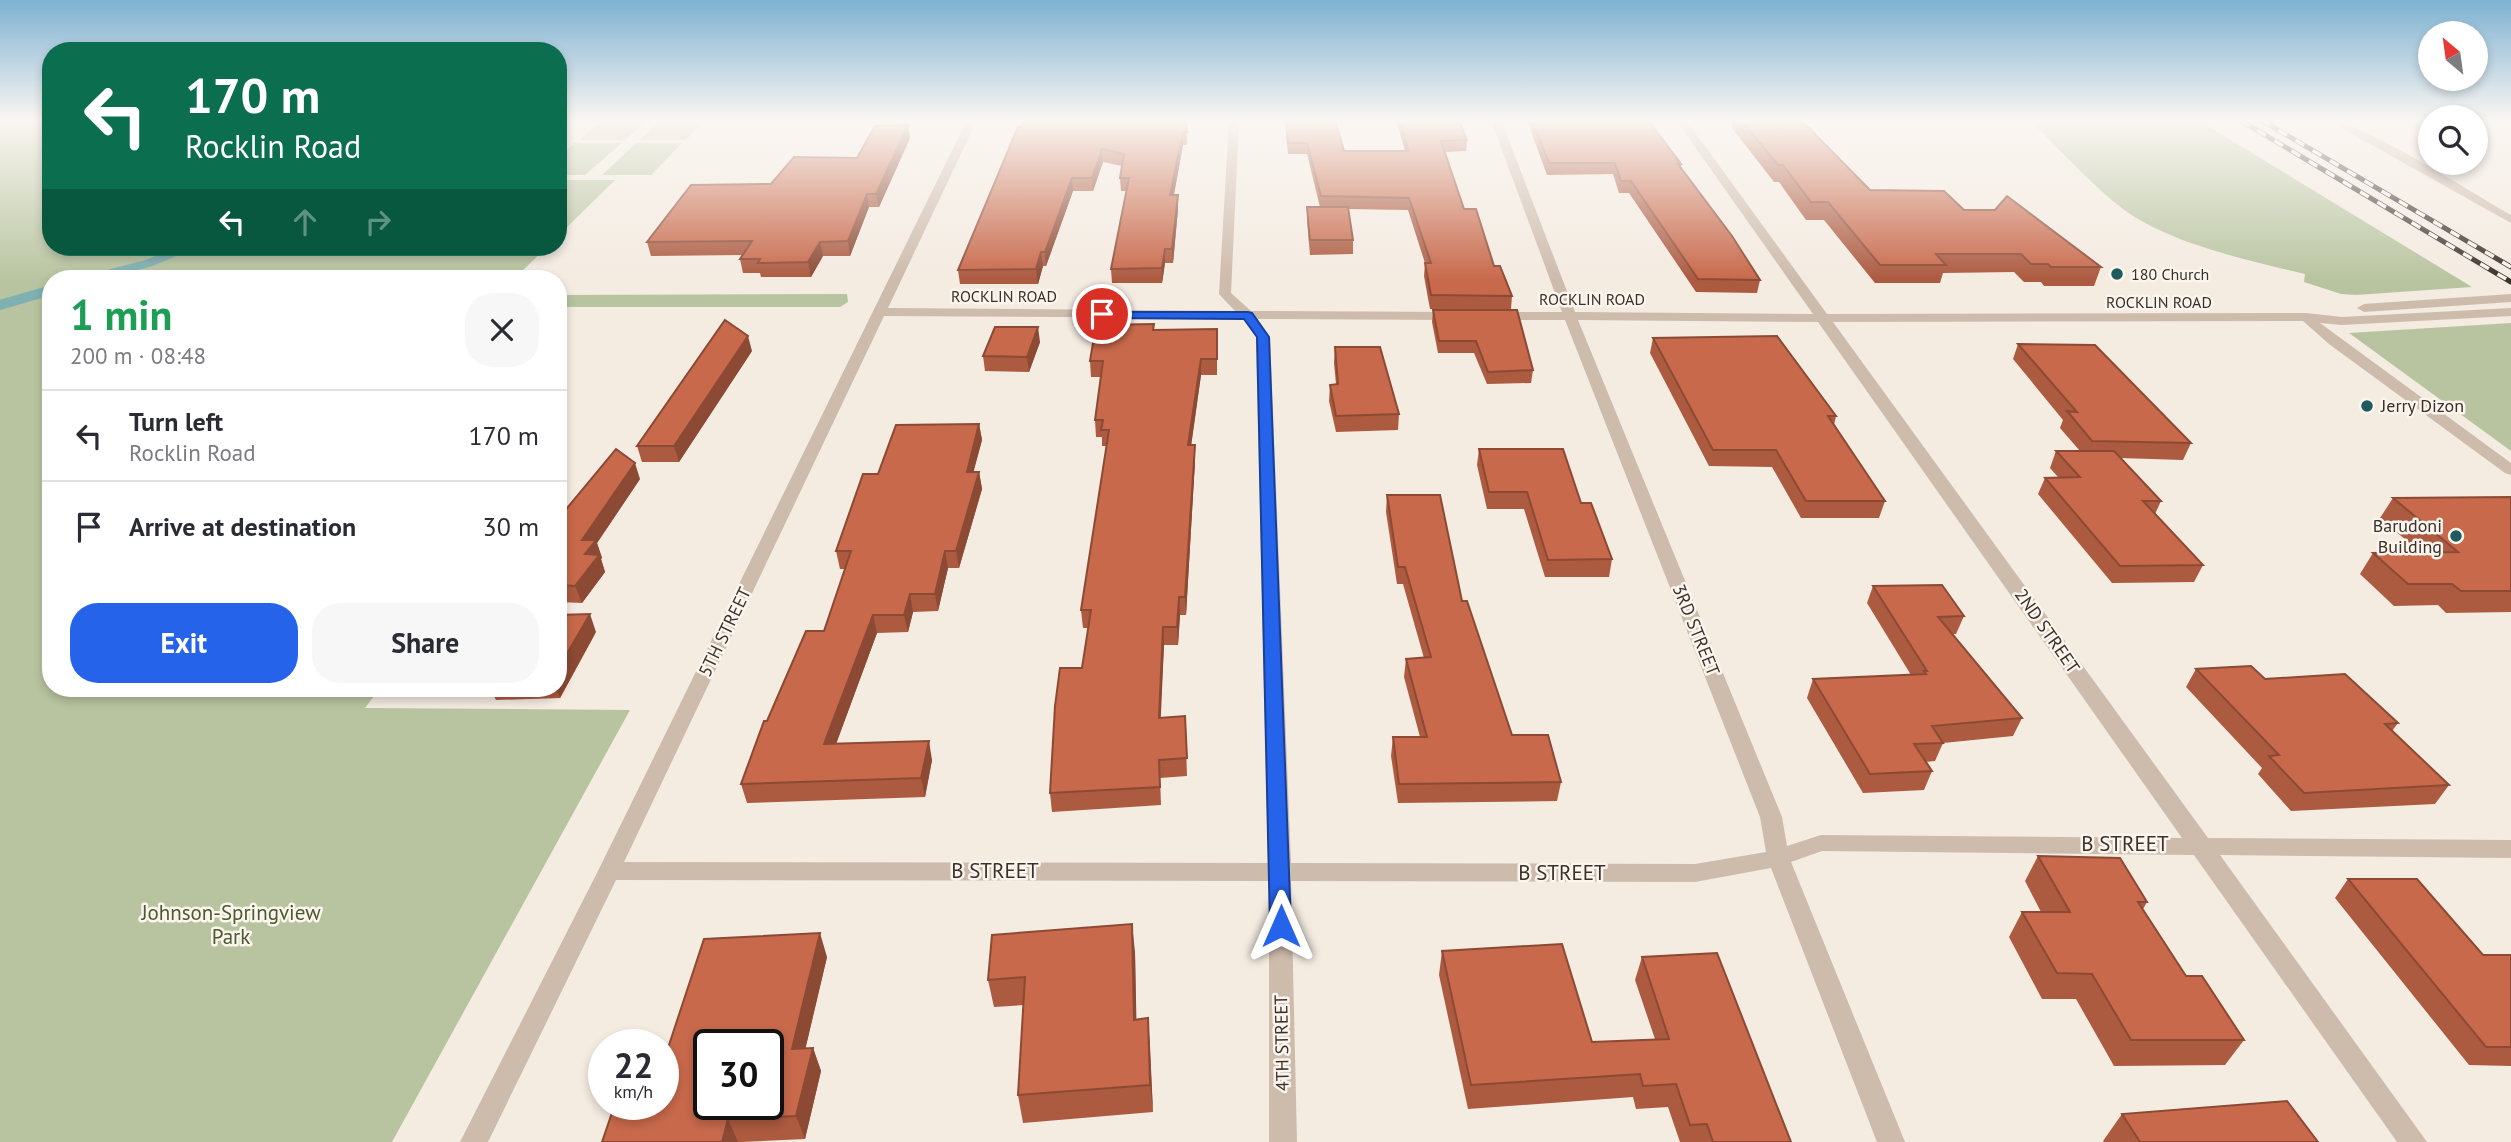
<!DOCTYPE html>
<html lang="en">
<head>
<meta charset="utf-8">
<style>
  :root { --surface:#fff; --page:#f7f7f7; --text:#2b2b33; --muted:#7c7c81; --line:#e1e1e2; --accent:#2563eb }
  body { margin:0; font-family:"PT Sans",sans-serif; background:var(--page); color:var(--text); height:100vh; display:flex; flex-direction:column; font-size:26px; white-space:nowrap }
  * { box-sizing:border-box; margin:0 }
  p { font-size:23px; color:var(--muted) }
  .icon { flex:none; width:38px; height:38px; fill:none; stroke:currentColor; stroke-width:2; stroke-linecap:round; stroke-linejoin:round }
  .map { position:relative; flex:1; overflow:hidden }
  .panel { position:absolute; left:42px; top:270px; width:525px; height:427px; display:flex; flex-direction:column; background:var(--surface); border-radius:28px; box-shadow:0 4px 10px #0003 }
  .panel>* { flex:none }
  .hud { position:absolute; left:42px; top:42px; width:525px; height:214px; border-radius:28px; box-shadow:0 4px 10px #0003; background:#0b6e4f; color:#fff; overflow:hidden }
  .needle { width:46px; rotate:331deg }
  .tools { position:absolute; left:2418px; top:21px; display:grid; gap:14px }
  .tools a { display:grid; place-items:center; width:70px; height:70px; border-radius:50%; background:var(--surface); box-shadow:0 4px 10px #0003; font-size:35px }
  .speed { position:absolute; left:588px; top:1029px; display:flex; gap:14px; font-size:35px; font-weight:700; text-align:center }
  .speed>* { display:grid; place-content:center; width:91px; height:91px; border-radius:50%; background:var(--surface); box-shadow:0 4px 10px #0003; line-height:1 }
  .speed small { font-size:18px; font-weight:400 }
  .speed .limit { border:4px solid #111; border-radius:10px; background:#fff; color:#111 }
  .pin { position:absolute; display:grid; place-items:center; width:60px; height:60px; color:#fff; margin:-30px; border:4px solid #fff; border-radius:50%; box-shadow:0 2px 7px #0007 }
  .me { position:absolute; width:77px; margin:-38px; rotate:0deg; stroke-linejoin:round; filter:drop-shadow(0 0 5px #0008) }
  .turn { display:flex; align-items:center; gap:24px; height:147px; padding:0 28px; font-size:32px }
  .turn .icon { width:91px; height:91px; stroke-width:2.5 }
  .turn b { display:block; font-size:49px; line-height:60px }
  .lanes { display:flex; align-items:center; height:66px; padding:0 28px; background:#0003; justify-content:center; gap:35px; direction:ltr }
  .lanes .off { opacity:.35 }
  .round { display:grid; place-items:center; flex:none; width:74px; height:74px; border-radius:28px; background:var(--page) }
  .summary { display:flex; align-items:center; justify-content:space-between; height:119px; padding:0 28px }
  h1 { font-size:42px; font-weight:700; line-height:52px; color:#1e9e55 }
  .button { display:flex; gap:14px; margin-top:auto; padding:14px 28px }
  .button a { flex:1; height:80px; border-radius:28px; background:var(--accent); color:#fff; font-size:28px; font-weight:700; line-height:80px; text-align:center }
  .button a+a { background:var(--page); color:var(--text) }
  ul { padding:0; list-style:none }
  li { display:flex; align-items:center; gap:21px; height:91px; padding:0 28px; border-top:2px solid var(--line) }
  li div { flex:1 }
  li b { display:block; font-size:26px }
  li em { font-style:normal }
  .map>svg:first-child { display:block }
  .green { fill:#b8c4a0 }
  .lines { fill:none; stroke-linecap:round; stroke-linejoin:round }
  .stream-far1 { stroke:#7fb0b2; stroke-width:8 }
  .stream { stroke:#7fb0b2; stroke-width:10 }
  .minor { fill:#cdbbac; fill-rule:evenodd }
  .rail-casing { stroke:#3b302b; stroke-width:5 }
  .rail { stroke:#fbf5ee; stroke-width:3.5; stroke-dasharray:10; stroke-linecap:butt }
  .wall { fill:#ac5a40 }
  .shaded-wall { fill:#8c4a34 }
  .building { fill:#c8694b; stroke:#8c4a34; stroke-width:2; fill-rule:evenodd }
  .route { fill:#2563eb; stroke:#184099; stroke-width:2 }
  .poi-dot { fill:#1f5a5e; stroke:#fbf5ee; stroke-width:2.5 }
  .labels { text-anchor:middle; stroke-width:5; stroke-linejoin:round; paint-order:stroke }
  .far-poi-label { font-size:16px; fill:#3b302b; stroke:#fbf5ee; text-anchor:start }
  .far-street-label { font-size:16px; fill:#3b302b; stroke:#fbf5ee }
  .poi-label { font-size:18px; fill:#3b302b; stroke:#fbf5ee; text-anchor:start }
  .street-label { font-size:18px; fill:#3b302b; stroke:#fbf5ee }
  .near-street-label { font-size:21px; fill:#3b302b; stroke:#fbf5ee }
  .near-park-label { font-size:21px; fill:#4a5a2e; stroke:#fbf5ee }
</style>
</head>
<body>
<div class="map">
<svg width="2511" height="1142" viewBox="0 0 2511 1142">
  <rect width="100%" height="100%" fill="#f4ebe1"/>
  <path class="green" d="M0,120H51V247H547L518,275L525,278H51V688H380L365,708L630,710L392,1142H0Z
    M603,120H648L625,140H579Z
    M661,120H706L686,140H640Z
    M2029,120H2198L2472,287L2356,295L2341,294L2304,282L2305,274C2250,261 2168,243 2123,209C2090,184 2060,149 2029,120Z
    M575,143H622L585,175H558V157Z
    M636,143H682L651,175H602Z
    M558,180H615L558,236Z
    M558,292L567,295L847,294L848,302L840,307H563L558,314Z
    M2511,323V451L2349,333Z"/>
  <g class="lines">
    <path class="stream-far1" d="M92,278L149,263L188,247"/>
    <path class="stream" d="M0,305L51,290"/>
    <path class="minor" d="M967,120H977L888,308L1235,311L1219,294L1229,120H1239L1231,293L1251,311L1455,312L1462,316L1455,320L1257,319L1270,337L1291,863L1695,864L1766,852L1760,817L1565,320H1497L1490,316L1497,312H1562L1491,120H1501L1575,312L1813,314L1676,120H1686L1827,314L2306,313L2342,317L2511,308V316L2342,325L2320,323L2511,463V475L2505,473L2329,344L2303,321L1833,322L2208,838L2511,840V858L2220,855L2427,1142H2397L2194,855L1822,851L1791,862L1905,1142H1877L1771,868L1695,882L1291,881L1297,1142H1269V881L616,880L488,1142H460L598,871ZM884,316L1244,318L1256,337L1268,863L624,862ZM1578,320L1818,322L2182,838L1821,835L1787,846L1782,817Z
      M2327,120C2358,119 2477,196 2511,215V223Z
      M2511,294V302L2364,312L2357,308L2364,304Z"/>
    <defs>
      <path id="rail" d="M2240,120L2511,282
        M2261,120L2511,267"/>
    </defs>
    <use href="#rail" class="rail-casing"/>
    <use href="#rail" class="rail"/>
  </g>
  <path class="wall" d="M1186,120L1187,145H1183L1174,195L1178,209L1173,263H1165L1162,283H1112L1111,269L1126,191H1121L1120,178L1122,166L1103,162L1093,191H1073L1046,266H1043L1038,284H960L958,270L1021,127Z
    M1285,120L1344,151H1405L1396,120H1459L1467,140L1466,151L1444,152L1464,209L1494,266L1512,296L1511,309H1430L1424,276L1425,263L1408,210L1348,209L1353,240V254L1310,255L1307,221V207H1320L1307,154H1288Z
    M1527,120H1648L1681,164V167L1760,280L1757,293L1696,292L1629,193H1619L1613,174L1547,175Z
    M1733,120H1801L1870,190L1964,210L2101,267L2094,286H2044L2041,282H2024L2014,272L1943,273L1940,283H1875L1824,220H1806L1779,182H1774L1732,128Z
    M908,125L910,138L879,207H869L850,256H823L811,277H761L760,273H743L740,259L742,255L651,256L647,242L771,184L857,158Z
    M1433,310L1533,370L1531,383L1487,384L1474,353H1438L1432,322Z
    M1217,329V375H1201L1191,445H1195V461L1186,615H1180L1178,645H1164L1160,718L1185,716L1187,776L1160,778L1161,805L1052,812L1050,793L1082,668L1088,628H1083L1081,610L1107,446H1102V437H1096L1095,420L1101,377H1091L1090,361L1154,330Z
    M1653,338L1836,416L1834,425L1885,501L1879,518H1801L1772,467L1709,466L1650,353Z
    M1040,342L1029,372L985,371L983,356Z
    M2018,344L2191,443L2183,460L2120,458L2161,501L2155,514L2203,565L2194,582L2112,583L2038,494L2045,478L2058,477L2050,468L2056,451H2080L2060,428L2063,420L2013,359Z
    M1335,347L1399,414L1398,430L1336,432L1329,401L1330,385L1336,384L1334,363Z
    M752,351L679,462H642L637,446Z
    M979,424L982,440L973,472H979L982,489L959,568H948L938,611L913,612L908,632L877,633L836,744L932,760L925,797L747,803L741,784L767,721L824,631L845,569H840L836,551L878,474Z
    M1479,449L1581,503L1612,559L1609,577H1545L1524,509H1487L1477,465Z
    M640,479L597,543L602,558L601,559L605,572L582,603L558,602V519Z
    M1387,495L1462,601L1512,735L1561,782L1557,801L1398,803L1391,756L1393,737H1420L1404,677L1406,659L1424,658L1403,584H1397L1386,512Z
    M2511,497V612L2446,613L2438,605L2394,606L2360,574L2373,553L2420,552L2380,518L2393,498Z
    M1873,586L1964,616L1956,634H1952L2022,718L2013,736L1943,743L1935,761L1925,762L1932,771L1924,790L1863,793L1807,698L1813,679L1911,675L1867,603Z
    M596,632L560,698L496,700L490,688H558Z
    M2196,669L2265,679L2398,723L2392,731L2449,785L2435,804L2291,811L2258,774L2262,768L2186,687Z
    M2038,856L2147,902L2143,909L2186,976L2244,1040L2225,1065L2114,1066L2076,999H2042L2009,937L2022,912H2041L2025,881Z
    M2348,879L2483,955H2511V1066L2469,1065L2335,898Z
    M1442,951L1592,1042L1655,1039L1635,980L1642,957L1791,1142H1680L1668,1107L1636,1109L1633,1097L1468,1109L1439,975Z
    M1135,952L1136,1019L1148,1018L1153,1112L1023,1123L1018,1095L1024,1005L994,1007L988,980Z
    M827,957L805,1049L813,1048L821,1071L805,1139L741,1142H602L666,1054Z
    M2122,1114L2318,1142H2104L2103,1141Z"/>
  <path class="shaded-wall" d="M908,125L910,138L879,207L876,194Z
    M1183,132V145L1171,209L1170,195Z
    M1102,149L1103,162L1093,191L1092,178Z
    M1072,178L1073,191L1046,266L1045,252Z
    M867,194L869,207L850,256L848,241Z
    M1178,195V209L1173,263L1172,249Z
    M820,242L823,256L811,277L808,262Z
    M1165,249V263L1162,283V268Z
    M1041,252L1043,266L1038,284L1036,269Z
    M1038,327L1040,342L1029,372L1027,357Z
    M748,336L752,351L679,462L674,446Z
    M1201,359V375L1189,461L1188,445Z
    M979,424L982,440L969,489L967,472Z
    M1195,445V461L1186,615L1185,597Z
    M635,463L640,479L597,543L602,558L601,559L605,572L582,603L575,586L582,540Z
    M979,472L982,489L959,568L956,551Z
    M945,551L948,568L938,611L935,594Z
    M910,594L913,612L908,632L904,615Z
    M1179,597L1180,615L1178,645L1177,627Z
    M590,614L596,632L560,698L556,688H558V669Z
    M873,615L877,633L829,763L824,744Z
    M1163,627L1164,645L1160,736L1159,718Z
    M929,741L932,760L925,797L921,778Z
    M1132,924L1135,952L1137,1047L1134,1020Z
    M820,933L827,957L800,1072L792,1049Z
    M1148,1018L1150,1045L1153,1112L1150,1085Z
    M813,1048L821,1071L805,1139L796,1116Z
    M728,1119L738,1142H722Z"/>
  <path class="building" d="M1023,120H1186L1187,132H1183L1170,195H1178L1172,249H1165L1162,268L1111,269L1129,178H1120L1124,154L1102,149L1092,178H1072L1045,252H1041L1036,269L958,270L1018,127H1021Z
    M1286,120H1335L1344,151H1408L1400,120H1459L1467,140L1441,141L1464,209H1476L1494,266H1500L1512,296L1431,295L1425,263H1431L1409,198L1321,196L1307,143H1288Z
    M1532,120H1648L1681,164H1678L1732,236L1760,280L1698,279L1631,181H1621L1615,163H1549Z
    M1741,120H1801L1870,190L1944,191L1964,210H1995L2007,196L2101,267H2051L2048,264H2031L2021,254H1936L1946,265H1880L1828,202H1811L1783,165H1778Z
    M908,125L876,194H867L848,241L820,242L808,262L758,263L760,259H740L752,241L647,242L691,185L771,184L794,157L857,158L875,126Z
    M1307,207H1348L1353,240H1310Z
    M1433,310H1517L1533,370L1488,372L1476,341H1439Z
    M725,320L748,336L674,446H637Z
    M1154,324L1153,330L1217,329V359H1201L1188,445H1195L1185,597H1179L1177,627H1163L1159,718L1185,716L1187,758L1159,760L1160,787L1050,793L1055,706L1060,668H1082L1091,610H1081L1109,430H1101L1103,420H1095L1103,361H1090L1096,325Z
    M995,327H1038L1027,357L983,356Z
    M1777,336L1836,416H1828L1885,501H1806L1776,450H1713L1653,338Z
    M2018,344L2095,345L2191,443L2092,441L2067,411L2077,412Z
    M1335,347H1380L1399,414L1336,416L1330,385L1338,384Z
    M979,424L967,472H979L956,551H945L935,594H910L904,615H873L824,744L929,741L921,778L741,784L764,721H767L806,631H824L851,551H836L863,474H878L896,425Z
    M616,449L635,463L582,540H596L585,554L599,555L575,586L558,585V519Z
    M1479,449H1563L1581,503H1591L1612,559L1548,560L1527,492H1489Z
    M2056,451H2114L2161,501H2143L2203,565L2120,566L2045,478L2080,477Z
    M1387,495H1440L1462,601H1467L1512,735H1548L1561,782L1399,784L1393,737H1427L1406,659L1431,657L1405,567H1398Z
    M2511,497V591H2461L2452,584H2408L2373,553L2458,552L2393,498Z
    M1942,585L1964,616L1938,617L2022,718L1932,726L1943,743L1914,744L1932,771L1870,774L1813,679L1926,674L1924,671H1927L1873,586Z
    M590,614L558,669V615Z
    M2251,666L2265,679L2345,674L2398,723L2385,724L2449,785L2304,793L2269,756L2279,755L2196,669Z
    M2038,856L2120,858L2147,902H2138L2186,976H2202L2244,1040H2131L2092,974L2057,973L2022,912H2070Z
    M2348,879H2417L2483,955H2511V1047H2486Z
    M1132,924L1134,1020L1148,1018L1150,1085L1018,1095L1025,977L988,980L992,935Z
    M820,933L792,1049L813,1048L796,1116L728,1119L722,1142H602L615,1104H663V1054H666L704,939ZM709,1045H768V1104H709Z
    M1562,944L1592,1042L1669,1039L1642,957L1717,953L1791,1142H1713L1707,1124L1690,1125L1676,1084L1643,1086L1640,1074L1471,1085L1442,951Z
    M2287,1101L2318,1142H2140L2122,1114Z"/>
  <linearGradient id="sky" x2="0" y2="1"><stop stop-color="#7eb2d2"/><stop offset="0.43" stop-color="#faf6f2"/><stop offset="1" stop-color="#faf6f2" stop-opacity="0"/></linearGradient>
  <rect width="2511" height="280" fill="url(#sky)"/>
  <path class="route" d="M1098,312H1248L1252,313L1269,337L1291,926L1288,933L1281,935L1273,933L1270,926L1257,337L1244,319L1102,318L1096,314Z"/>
  <g class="poi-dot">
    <circle cx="2117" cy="274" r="7"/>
    <circle cx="2367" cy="406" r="7"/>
    <circle cx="2456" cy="536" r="7"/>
  </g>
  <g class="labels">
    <g class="far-poi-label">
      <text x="2131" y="280">180 Church</text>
    </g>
    <g class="far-street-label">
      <text x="1004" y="302">ROCKLIN ROAD</text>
      <text x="1592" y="305">ROCKLIN ROAD</text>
      <text x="2159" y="308">ROCKLIN ROAD</text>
    </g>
    <g class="poi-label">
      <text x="2381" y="412">Jerry Dizon</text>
      <text x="2442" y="532" text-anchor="end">Barudoni<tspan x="2442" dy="21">Building</tspan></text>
    </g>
    <g class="street-label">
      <text transform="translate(1696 630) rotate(68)" y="6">3RD STREET</text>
      <text transform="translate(2047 631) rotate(55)" y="6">2ND STREET</text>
      <text transform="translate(725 632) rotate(-64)" y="6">5TH STREET</text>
      <text transform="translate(1282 1043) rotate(-91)" y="6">4TH STREET</text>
    </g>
    <g class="near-street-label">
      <text x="2125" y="851">B STREET</text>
      <text x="995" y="878">B STREET</text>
      <text x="1562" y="880">B STREET</text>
    </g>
    <g class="near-park-label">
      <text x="231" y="920">Johnson-Springview<tspan x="231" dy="24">Park</tspan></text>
    </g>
  </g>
</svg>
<div class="tools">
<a><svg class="needle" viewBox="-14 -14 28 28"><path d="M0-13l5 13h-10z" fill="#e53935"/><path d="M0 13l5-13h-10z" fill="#7c7c81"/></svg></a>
<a><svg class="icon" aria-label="search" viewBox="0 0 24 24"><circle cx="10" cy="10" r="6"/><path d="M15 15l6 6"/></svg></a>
</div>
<div class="speed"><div>22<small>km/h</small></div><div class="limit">30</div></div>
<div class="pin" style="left:1102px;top:314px;background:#d93025"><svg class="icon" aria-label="arrive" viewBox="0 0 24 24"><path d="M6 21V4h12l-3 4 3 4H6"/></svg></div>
<svg class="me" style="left:1281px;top:926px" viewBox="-20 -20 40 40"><path d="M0-17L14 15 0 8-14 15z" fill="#2563eb" stroke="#fff" stroke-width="4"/></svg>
<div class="hud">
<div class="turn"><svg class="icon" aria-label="left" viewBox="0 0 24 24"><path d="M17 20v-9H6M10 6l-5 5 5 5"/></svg><div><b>170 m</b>Rocklin Road</div></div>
<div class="lanes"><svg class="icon" aria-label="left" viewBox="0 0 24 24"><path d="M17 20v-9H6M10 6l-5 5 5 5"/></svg><svg class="icon off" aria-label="ahead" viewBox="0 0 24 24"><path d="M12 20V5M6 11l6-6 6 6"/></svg><svg class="icon off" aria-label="right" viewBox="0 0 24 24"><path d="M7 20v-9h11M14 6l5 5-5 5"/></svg></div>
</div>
<section class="panel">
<div class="summary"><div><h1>1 min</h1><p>200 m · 08:48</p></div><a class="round"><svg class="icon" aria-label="close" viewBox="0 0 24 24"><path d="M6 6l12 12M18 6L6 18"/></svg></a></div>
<ul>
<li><svg class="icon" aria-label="left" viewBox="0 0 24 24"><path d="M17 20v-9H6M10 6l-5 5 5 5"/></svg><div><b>Turn left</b><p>Rocklin Road</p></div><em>170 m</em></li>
<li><svg class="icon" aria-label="arrive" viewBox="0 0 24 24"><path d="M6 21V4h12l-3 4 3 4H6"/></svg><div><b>Arrive at destination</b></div><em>30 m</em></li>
</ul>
<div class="button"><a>Exit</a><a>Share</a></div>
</section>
</div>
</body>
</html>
